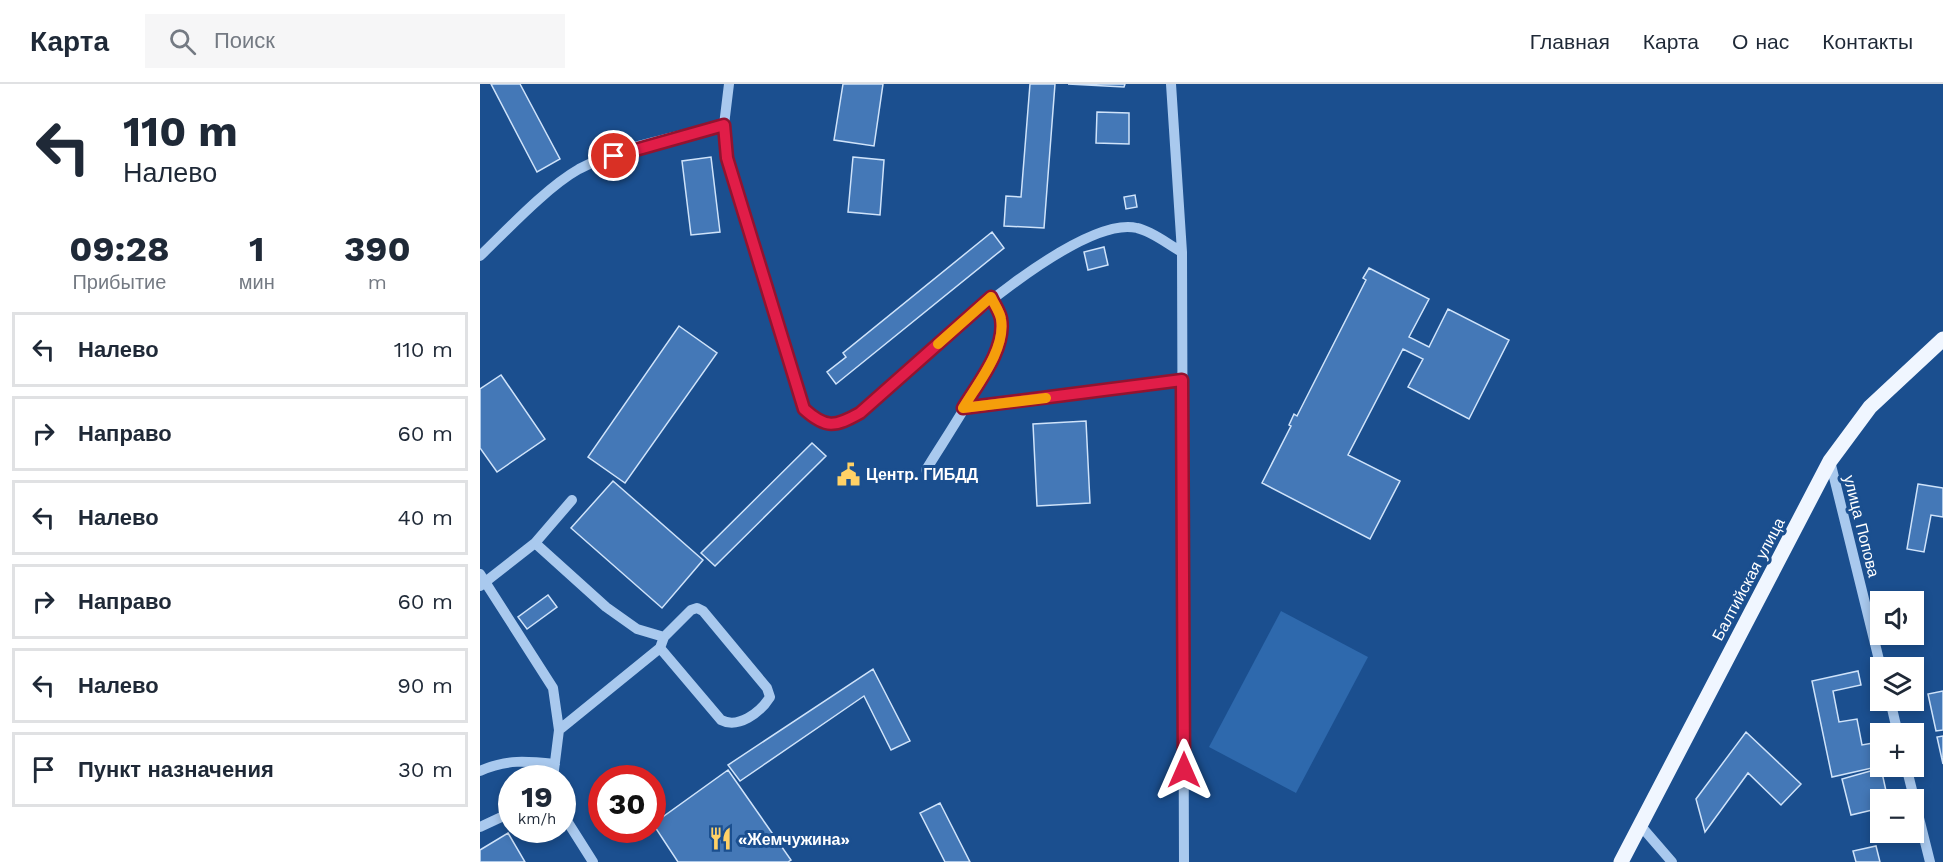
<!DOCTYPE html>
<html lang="ru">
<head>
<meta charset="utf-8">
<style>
  :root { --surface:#fff; --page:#f6f6f7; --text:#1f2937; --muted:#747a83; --line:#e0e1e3 }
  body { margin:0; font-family:"Work Sans",sans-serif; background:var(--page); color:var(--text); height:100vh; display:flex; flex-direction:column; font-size:22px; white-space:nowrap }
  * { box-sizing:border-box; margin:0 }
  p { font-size:20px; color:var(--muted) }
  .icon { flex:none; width:33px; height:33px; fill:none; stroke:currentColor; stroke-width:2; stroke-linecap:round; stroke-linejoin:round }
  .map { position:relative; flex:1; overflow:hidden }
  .sheet { display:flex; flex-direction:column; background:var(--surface); width:480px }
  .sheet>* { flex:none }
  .guide { background:#fff; color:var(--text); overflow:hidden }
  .buttons { position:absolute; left:1390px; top:507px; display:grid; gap:12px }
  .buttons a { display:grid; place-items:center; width:54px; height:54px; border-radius:0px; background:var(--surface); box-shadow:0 3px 9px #0003; font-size:30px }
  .speed { position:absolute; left:18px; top:681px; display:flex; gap:12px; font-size:30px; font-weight:700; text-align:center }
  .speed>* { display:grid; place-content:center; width:78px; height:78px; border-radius:50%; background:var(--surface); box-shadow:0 3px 9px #0003; line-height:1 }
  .speed small { font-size:15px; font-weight:400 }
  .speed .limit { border:9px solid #d22; background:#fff; color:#111 }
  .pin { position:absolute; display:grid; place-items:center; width:51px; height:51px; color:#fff; margin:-26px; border:3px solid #fff; border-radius:50%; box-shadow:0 2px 6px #0007 }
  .me { position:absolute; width:66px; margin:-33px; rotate:0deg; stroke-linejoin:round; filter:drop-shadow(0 0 4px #0008) }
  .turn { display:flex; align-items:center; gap:21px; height:126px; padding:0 24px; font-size:27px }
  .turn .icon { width:78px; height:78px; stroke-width:2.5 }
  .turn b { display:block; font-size:42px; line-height:51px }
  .eta { display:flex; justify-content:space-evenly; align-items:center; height:102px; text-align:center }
  .eta b { font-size:36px; font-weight:700; line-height:42px }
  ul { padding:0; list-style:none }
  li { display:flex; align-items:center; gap:18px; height:75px; margin:0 12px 9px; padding:0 12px; border:3px solid var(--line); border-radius:0px }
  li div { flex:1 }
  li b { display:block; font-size:22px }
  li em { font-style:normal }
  header { display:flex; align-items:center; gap:36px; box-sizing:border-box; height:84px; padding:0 30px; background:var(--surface); border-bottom:2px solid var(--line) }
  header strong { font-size:28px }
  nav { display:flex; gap:33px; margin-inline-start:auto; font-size:21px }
  .search { width:420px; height:54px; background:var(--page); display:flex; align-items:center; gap:15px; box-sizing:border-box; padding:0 21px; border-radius:0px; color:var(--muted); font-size:22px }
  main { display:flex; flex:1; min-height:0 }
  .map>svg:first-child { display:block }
  .green { fill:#2e69ad }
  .building { fill:#4478b7; stroke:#cfe3fa; stroke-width:1.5 }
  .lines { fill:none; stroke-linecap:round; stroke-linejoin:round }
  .minor { stroke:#a9c9ee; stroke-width:10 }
  .major { stroke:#f0f6ff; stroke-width:15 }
  .route-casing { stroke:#92132f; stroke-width:15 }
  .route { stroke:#e11d48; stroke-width:10 }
  .slow { stroke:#f59e0b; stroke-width:10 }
  .labels { text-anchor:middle; stroke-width:6; stroke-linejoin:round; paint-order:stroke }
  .poi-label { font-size:16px; font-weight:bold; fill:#fff; stroke:#1b4f8f; text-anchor:start }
  .street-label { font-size:16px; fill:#fff; stroke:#1b4f8f }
</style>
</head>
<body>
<header>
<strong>Карта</strong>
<div class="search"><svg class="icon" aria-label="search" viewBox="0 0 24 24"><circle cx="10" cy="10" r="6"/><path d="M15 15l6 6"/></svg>Поиск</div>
<nav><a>Главная</a><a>Карта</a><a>О нас</a><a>Контакты</a></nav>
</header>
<main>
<section class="sheet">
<div class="guide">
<div class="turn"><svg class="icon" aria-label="left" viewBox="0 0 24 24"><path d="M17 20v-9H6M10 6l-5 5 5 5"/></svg><div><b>110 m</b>Налево</div></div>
</div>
<div class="eta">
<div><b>09:28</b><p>Прибытие</p></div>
<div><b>1</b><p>мин</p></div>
<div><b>390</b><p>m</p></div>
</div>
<ul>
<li><svg class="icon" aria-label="left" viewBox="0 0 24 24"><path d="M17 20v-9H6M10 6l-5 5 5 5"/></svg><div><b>Налево</b></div><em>110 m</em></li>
<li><svg class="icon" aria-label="right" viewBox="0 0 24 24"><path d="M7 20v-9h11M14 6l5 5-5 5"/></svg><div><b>Направо</b></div><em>60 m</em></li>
<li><svg class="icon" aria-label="left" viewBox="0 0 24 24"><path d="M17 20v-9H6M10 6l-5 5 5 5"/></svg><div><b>Налево</b></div><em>40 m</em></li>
<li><svg class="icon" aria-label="right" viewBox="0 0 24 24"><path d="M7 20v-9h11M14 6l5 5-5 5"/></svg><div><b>Направо</b></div><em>60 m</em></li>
<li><svg class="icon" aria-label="left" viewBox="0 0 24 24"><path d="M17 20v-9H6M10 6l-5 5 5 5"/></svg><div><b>Налево</b></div><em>90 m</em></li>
<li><svg class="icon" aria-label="arrive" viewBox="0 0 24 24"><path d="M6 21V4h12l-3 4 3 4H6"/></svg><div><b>Пункт назначения</b></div><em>30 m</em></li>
</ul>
</section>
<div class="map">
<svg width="1463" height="778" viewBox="0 0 1463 778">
  <rect width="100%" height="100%" fill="#1b4f8f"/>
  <path class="green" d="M801,527L888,573L816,709L729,663Z"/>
  <path class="building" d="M11,0H40L80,75L57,88Z
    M363,0H403L394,62L354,56Z
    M550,0H575L564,144L524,142L526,112L541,113Z
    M588,0H645L644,3Z
    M617,28L649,29V60L616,59Z
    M231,73L240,148L211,151L202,77Z
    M373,73L404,76L400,131L368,128Z
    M655,111L657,123L646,125L644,113Z
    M512,148L524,164L356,300L347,288L366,273L363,269Z
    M624,163L628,181L608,186L604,168Z
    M889,184L949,215L929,253L949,263L968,225L1029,256L989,335L928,303L943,275L923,265L868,371L920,397L890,455L782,399L811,342L809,341L814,330L817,332L886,196L883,194Z
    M199,242L237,269L145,399L108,373Z
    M21,291L65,355L17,388L0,364V305Z
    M606,337L610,419L557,422L553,340Z
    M332,359L346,372L235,482L221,469Z
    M133,397L223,476L182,524L91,444Z
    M1438,400L1463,404V433L1451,431L1444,468L1427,465Z
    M68,511L77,523L47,545L38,533Z
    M393,585L430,657L411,666L384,612L260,697L248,681Z
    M1378,587L1381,601L1353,607L1359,638L1377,635L1382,661L1399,658L1401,682L1352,693L1332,597Z
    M1463,607V646L1456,647L1448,610Z
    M1266,648L1321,700L1301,721L1268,689L1225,748L1216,715Z
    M1463,652V680L1457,653Z
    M1401,684L1408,716H1401V724L1371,731L1362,695Z
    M248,686L311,776L308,778H198L173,740Z
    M460,719L490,778H465L440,729Z
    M28,749L45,778H0V766Z
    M1396,762L1400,778H1376L1373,767Z"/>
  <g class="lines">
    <path class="minor" d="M249,0L244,41L247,74L324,325C346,345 355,343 380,329C428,287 593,129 657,144C672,147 689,161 702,168
      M691,0L702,168L704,778
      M0,172C27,146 67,103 99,85C143,62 196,53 244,41
      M483,324L702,296
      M1350,377L1401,584
      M446,386C464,355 527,267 521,234C519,228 514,220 511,213
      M55,459L126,523L157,545L184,553
      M0,490L73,604L79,646L73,694
      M0,502L55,459L92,416
      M1410,616L1418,650
      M79,646L180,564L184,553L211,526L217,524L223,527L287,604L290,613C280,629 258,645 241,636L180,564
      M1426,682L1450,778
      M0,687C26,675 47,677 75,680
      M82,729L113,778
      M1160,741L1192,778
      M0,743L32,728"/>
    <path class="major" d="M1141,778L1350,377L1390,323L1463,255"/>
  </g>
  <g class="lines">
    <defs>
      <path id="route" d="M134,72L244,41L247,74L324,325C346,345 355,343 380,329L511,213C514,220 520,228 521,235C526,265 498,299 483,324L702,296L704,686"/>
    </defs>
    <use href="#route" class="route-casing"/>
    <use href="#route" class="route"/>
    <path class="slow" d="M458,260L511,213C514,220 520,228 521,235C526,265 498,299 483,324L566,314"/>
  </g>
  <defs>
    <symbol id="civic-bare" viewBox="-9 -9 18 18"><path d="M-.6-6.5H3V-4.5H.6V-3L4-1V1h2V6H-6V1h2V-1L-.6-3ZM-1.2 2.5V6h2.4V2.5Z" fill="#ffd166" stroke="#1b4f8f" stroke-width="2.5" paint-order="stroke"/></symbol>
    <symbol id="restaurant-bare" viewBox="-9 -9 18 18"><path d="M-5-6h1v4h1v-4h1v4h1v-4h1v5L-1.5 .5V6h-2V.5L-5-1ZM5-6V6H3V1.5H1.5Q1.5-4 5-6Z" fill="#ffd166" stroke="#1b4f8f" stroke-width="2.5" paint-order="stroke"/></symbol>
  </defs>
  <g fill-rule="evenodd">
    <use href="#civic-bare" x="352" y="374" width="33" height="33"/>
    <use href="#restaurant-bare" x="224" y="738" width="33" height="33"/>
  </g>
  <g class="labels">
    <g class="poi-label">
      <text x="386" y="396">Центр. ГИБДД</text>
      <text x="258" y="761">«Жемчужина»</text>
    </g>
    <g class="street-label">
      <text transform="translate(1382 442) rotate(76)" y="6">улица Попова</text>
      <text transform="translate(1268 495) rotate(-62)" y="6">Балтийская улица</text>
    </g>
  </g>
</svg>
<div class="buttons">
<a><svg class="icon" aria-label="sound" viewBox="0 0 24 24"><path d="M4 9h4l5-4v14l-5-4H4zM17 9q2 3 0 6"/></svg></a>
<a><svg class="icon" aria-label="layers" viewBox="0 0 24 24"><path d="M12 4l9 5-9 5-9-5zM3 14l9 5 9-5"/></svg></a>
<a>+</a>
<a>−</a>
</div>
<div class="speed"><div>19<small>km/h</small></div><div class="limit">30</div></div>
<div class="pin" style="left:134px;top:72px;background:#d93025"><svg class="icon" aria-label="arrive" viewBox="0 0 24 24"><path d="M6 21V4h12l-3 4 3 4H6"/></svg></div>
<svg class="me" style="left:704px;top:686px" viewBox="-20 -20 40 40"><path d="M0-17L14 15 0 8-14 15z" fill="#e11d48" stroke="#fff" stroke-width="4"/></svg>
</div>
</main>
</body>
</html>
